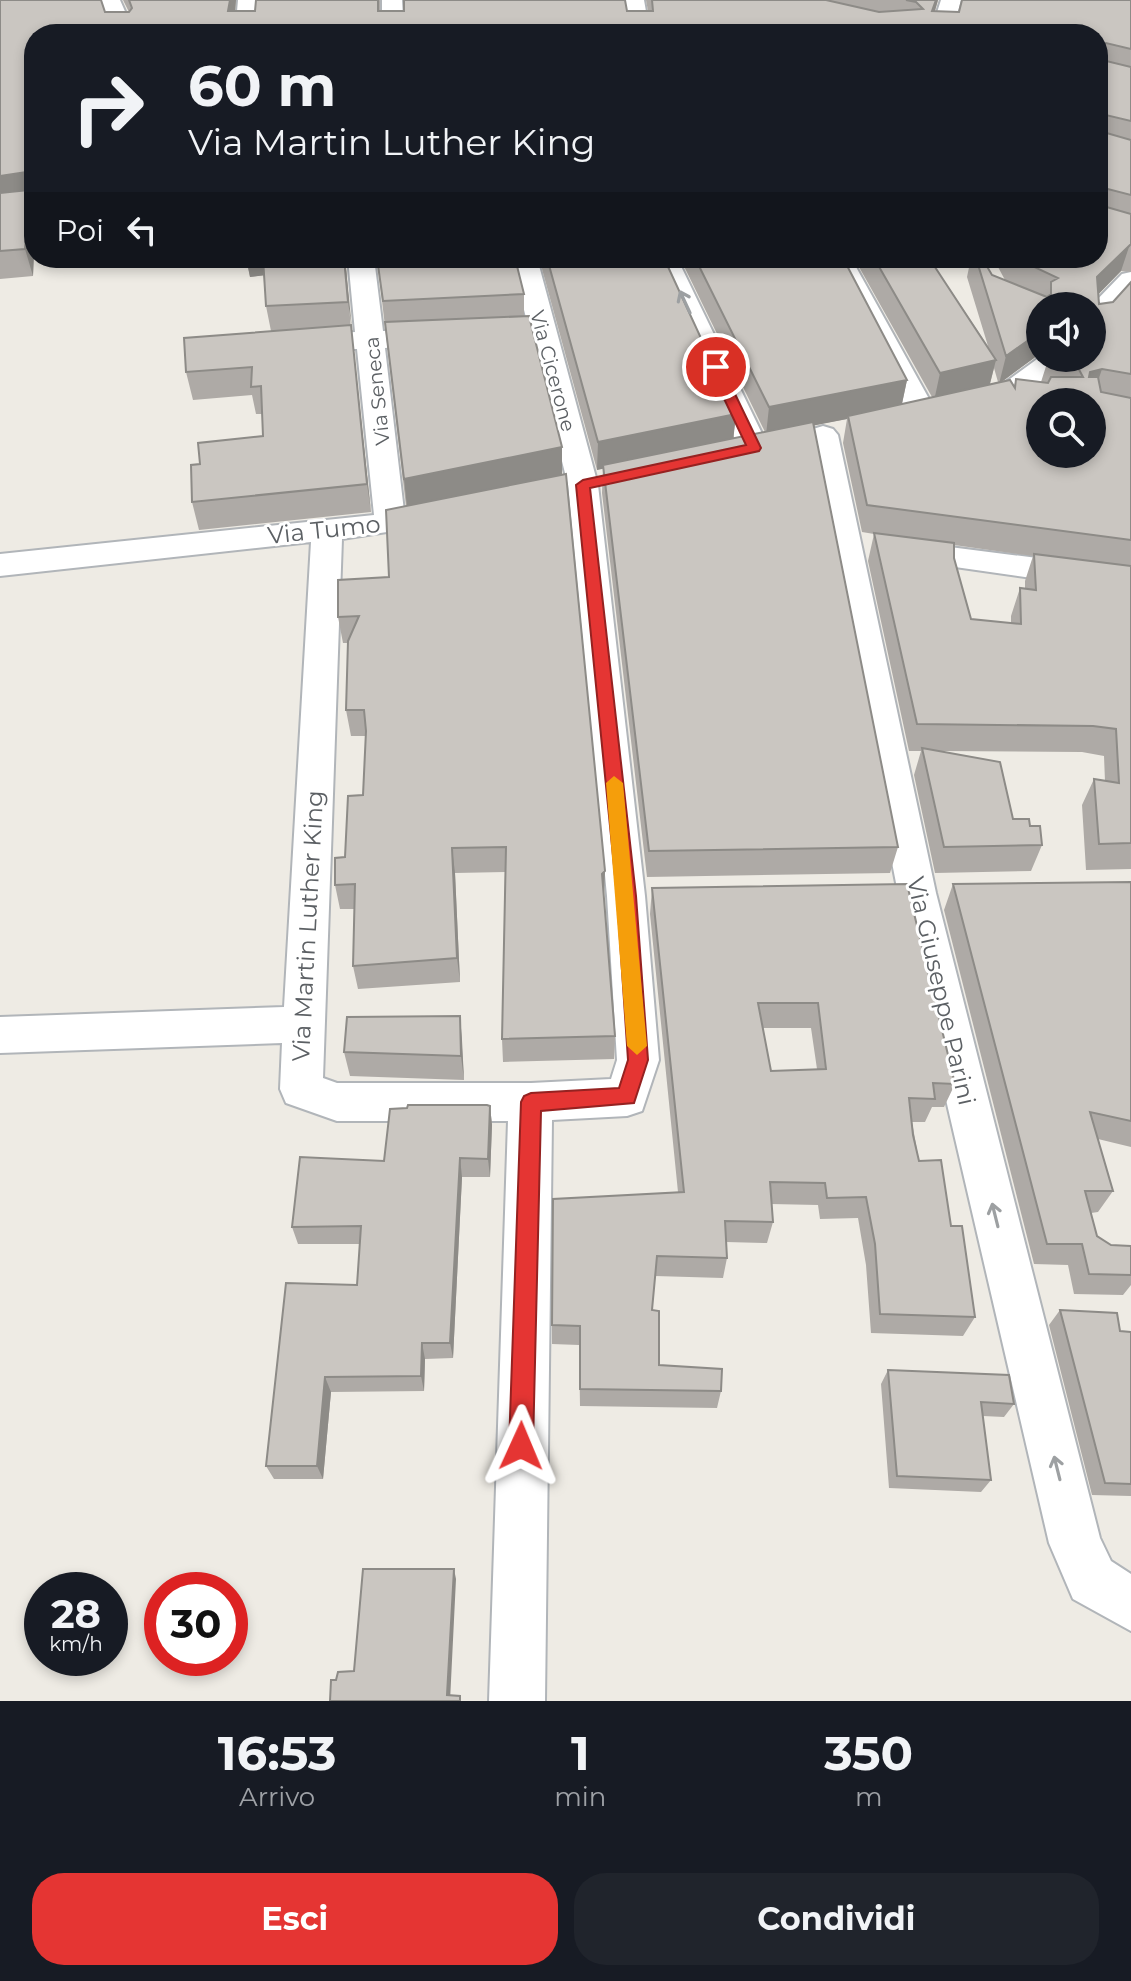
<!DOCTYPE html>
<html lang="it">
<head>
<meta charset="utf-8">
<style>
  :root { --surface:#171b24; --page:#20242c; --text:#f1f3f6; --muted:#9ea1a6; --accent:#e53533 }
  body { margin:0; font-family:Montserrat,sans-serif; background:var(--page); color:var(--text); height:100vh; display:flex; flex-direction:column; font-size:30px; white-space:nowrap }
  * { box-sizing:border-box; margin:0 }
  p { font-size:26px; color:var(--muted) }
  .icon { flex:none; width:44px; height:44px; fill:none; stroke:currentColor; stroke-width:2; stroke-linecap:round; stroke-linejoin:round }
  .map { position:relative; height:1701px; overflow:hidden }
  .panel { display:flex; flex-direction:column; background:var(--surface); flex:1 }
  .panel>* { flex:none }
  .guide { position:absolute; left:24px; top:24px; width:1084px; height:244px; border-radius:32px; box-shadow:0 4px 12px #0003; background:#171b24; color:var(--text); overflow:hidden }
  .controls { position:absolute; left:1026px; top:292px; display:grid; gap:16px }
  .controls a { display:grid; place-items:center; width:80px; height:80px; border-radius:50%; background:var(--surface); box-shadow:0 4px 12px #0003; font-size:40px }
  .speed { position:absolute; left:24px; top:1572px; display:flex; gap:16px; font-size:40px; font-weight:700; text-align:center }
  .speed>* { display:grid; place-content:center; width:104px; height:104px; border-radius:50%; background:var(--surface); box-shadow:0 4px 12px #0003; line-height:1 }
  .speed small { font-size:20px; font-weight:400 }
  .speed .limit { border:12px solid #d22; background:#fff; color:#111 }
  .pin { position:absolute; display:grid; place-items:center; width:68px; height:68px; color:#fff; margin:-34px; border:4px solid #fff; border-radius:50%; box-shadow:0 2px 8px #0007 }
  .me { position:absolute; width:88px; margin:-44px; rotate:1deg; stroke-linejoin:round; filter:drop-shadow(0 0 6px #0008) }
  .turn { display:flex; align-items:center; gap:28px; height:168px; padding:0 32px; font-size:36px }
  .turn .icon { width:104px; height:104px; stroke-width:2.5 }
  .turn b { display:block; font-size:56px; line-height:68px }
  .then { display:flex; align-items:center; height:76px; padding:0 32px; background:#0003; gap:16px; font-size:30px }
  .eta { display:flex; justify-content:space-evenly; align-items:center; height:136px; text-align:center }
  .eta b { font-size:48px; font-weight:700; line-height:56px }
  .action { display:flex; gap:16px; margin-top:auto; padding:16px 32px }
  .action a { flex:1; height:92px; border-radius:32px; background:var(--accent); color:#fff; font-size:32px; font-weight:700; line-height:92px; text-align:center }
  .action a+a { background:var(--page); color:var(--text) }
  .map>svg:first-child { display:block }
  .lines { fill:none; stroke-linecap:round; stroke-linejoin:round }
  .minor-casing { stroke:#b1b5b9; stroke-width:4 }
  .minor { fill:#fff; fill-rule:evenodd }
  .wall { fill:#aeaaa6; fill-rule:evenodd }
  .shaded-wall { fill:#8d8b87 }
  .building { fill:#cac6c1; stroke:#8d8b87; stroke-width:2; fill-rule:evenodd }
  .oneway { stroke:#9da0a2 }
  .route { fill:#e53533; stroke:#952221; stroke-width:2 }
  .slow { fill:#f59e0b }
  .labels { text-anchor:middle; stroke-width:6; stroke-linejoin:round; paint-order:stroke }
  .far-street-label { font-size:20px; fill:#5c6064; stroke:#fff }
  .street-label { font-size:24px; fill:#5c6064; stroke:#fff }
</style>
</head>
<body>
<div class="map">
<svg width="1131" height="1701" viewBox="0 0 1131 1701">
  <rect width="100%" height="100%" fill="#eeebe4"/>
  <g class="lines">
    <defs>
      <path id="minor" d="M100,0H120L135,34H113Z
        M238,0H258L257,34H235Z
        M382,0H402L404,34H382Z
        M624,0H644L650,34H628Z
        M941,0H961L952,34H930Z
        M348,258H374L383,331H449L453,337L449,343L385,348L404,511L438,504L449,507L454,514L449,521L438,524L342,539L323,1078L337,1083H531L611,1079L617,1060L607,896L568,485L511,258H537L598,485L645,896L659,1060L642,1111L627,1116L552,1120L545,1701H489L508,1121H337L286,1103L280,1089L282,1043L0,1053V1017L284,1007L311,542L0,576V554L374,515L357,349H290L286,343L290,337L355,332Z
        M651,258H677L769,448L764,454H744L739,448Z
        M825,258H851L938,415L933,421H913L908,415Z
        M1131,272V295L1102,327L1092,329L1091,306L1122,274Z
        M1040,357L1071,358C1053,384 1001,414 970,406L966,400L970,394L999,387Z
        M823,426L833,429L838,435L936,893L1100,1538L1111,1561L1131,1574V1631L1073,1599L1049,1543L898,893L808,435L813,429Z
        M903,541L1131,570V592L892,558L887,551L892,544Z"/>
    </defs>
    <use href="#minor" class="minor-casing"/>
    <use href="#minor" class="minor"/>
  </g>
  <path class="wall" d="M0,0L105,12H129L123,0H236L235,11H255L380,0V11H648L646,0H938L935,11L959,12L1131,0V272L1121,271L1098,294L1099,304L1113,302L1131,282V869L1086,870L1082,805L1094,779L1105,781L1104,756L1082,752L939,751L1013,819L1030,826L1042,845L1031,871L935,873L914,775L921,751H909L868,561L874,534L862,532L843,443L847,419L814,425L898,847L890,873L647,877L602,493L603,468L597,470L539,258H664L736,414L733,439L765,432L680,258H843L907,380L902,404L932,397L854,258H929L988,346L967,277L971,258H982L992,275L1005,280L998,267L1000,261L996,258H1098V34H34V258L33,276L0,279ZM1040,306H1092V358L1048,360L1041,382L1016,379L1014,386L1001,382L1038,355H1040ZM994,368L998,382L990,384ZM954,545L1033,556L1025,581V589L1020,588L1011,616V623L971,619L954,558Z
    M231,258H345L351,329L371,512L199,530L192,502L200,464L263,436L262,414H256L252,395L193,400L186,372L271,331L266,306L264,275L250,277L247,261L232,262Z
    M377,258L524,294V316L562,447V475L604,896L615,1036L614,1059L503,1062L502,1039L505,872L455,873L460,982L358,989L353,966L354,909H340L335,885L345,857L363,795L366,736H351L346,710L348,643H343L338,617L389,577L406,506Z
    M1131,882V1147L1098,1139L1113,1191L1098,1212L1091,1213L1097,1236L1111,1245L1131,1246V1285L1123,1295L1074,1294L1068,1265L1034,1264L944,910L953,884Z
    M652,888L955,1084L944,1107H932L925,1122H912L919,1161L951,1226L975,1317L963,1336L871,1333L866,1265L858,1218L820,1219L818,1205L771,1204L773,1222L767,1243L726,1242L727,1258L723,1278L655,1276L652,1310L659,1365L721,1391L717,1408L580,1406L579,1345L552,1344V1325L678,1192L650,914ZM763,1028H811L817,1069L771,1071Z
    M460,1016L464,1080L350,1076L344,1052Z
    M490,1106L492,1125L490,1177H462L453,1358L425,1359L424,1391L331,1392L323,1479H274L266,1466L357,1285L360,1244H298L292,1227L384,1161Z
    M1060,1310L1120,1331L1131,1332V1496L1092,1495L1049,1325Z
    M888,1370L1014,1404L1004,1417L983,1416L991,1480L981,1492L889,1488L881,1384Z"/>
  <path class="shaded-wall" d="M230,0H236L233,34L228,11Z
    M936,0H938L928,34L932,11Z
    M26,172L34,198L0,204V176Z
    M27,221L34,245L33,276L25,249Z
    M1130,244L1121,271L1089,304L1097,277Z
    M246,258H264L267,275L250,277Z
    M344,258H345L352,329L348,302Z
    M351,325L354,352L371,512L367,484Z
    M1040,332V348L1038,355L999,384L1006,356Z
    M996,360L989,387L934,401L940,373Z
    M1102,369L1093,396L1081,399L1090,372Z
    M907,380L901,408L848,416L847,419L766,435L769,407Z
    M736,414L733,442L597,470L598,442Z
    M562,447V476L407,507L404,479Z
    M452,848L455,873L460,982L457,958Z
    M605,871L604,896L602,874Z
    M460,1016L462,1040L464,1080L461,1056Z
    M490,1106L492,1125L490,1177L488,1159Z
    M460,1158L462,1177L453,1358L450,1343Z
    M422,1343L425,1359L424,1391L421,1376Z
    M325,1377L331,1392L323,1479L317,1466Z
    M454,1569L456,1579L450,1701L447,1695Z"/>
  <path class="building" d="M0,0H101L105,12H129L132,8L129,0H230L228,11H255L256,0H378V11H404V0H625L627,11H653L652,0H826L879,12L923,9L916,2L906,0H936L932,11L959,12L962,0H1131V49L1106,43L1102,46V60L1131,67V121L1106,115L1103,118V132L1131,140V195L1104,188L1103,206L1131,214V244L1097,277L1099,304L1113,302L1131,282V374L1102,369L1090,372L1089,377H1098L1101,392L1131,398V540L867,505L848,416L1010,380L1015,388L1016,379L1048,383L1051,377H1083L1077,366L1048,360L1050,358H1092V306H1040V332L1006,356L976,258H982L992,275L1047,297L1051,294V282L1058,278L1015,258H1098V34H34V220L27,221L25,249L0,251V193L28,190L29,175L26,172L0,176ZM1040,402H1092V454H1040Z
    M263,258H344L348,302L266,306Z
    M377,258H515L524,294L383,301Z
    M547,258H664L736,414L598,442Z
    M695,258H843L907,380L769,407Z
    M874,258H929L996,360L940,373Z
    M529,316L562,447L404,479L385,322Z
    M351,325L367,484L192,502L191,465L200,464L198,443L263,436L261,386L251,387L252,367L186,372L184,338Z
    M813,422L898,847L649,851L603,465Z
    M566,474L605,871L602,874L615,1036L502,1039L506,847L452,848L457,958L353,966L355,884L335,885V858L345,857L348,796L363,795L366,731L364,710H346L348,641L359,616L338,617V580L389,577L386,510Z
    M874,533L954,543V558L971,619L1021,624L1020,588L1036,590L1034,554L1131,566V843L1099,844L1094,779L1119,783L1116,729L1093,726L917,724Z
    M922,748L1000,762L1013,819H1029L1030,826H1040L1042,845L944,847Z
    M1131,882V1121L1090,1112L1113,1191H1085L1097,1236L1111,1245L1131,1246V1275L1089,1274L1082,1244H1047L953,884Z
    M907,884L955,1084L933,1083L935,1099L909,1098L913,1135L919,1161L941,1160L951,1226H962L975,1317L880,1314L875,1244L866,1197L827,1198L825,1183L770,1182L773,1222L725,1221L727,1258L657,1256L652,1310L659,1311V1365L722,1369L721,1391L580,1389V1326L552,1325L553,1199L684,1192L652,888ZM758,1003H818L826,1069L771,1071Z
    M460,1016L461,1056L344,1052L347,1017Z
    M408,1105H487L490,1106L488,1159L460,1158L450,1343H422L421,1376L325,1377L317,1466H266L286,1283L357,1285L361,1226L292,1227L300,1157L384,1161L390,1109L407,1108Z
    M1060,1310L1117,1313L1120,1331L1131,1332V1484L1105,1483Z
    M888,1370L1009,1375L1014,1404L981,1402L991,1480L897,1476Z
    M363,1569H454L447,1695L460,1696V1701H330L331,1680H336L338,1672L354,1671Z"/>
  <defs><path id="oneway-shaft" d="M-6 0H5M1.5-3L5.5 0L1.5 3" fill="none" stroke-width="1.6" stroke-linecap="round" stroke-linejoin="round" transform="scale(2)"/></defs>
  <g class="oneway">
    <use href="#oneway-shaft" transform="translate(685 302) rotate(-115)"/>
    <use href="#oneway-shaft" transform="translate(995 1215) rotate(-104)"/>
    <use href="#oneway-shaft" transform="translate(1057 1468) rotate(-104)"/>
  </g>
  <path class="route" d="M716,363L722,367L761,448L759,451L590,488L636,896L648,1060L634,1103L541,1111L533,1446L530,1455L521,1458L513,1455L509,1446L521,1102L524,1096L531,1093L619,1088L628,1060L617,896L576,485L583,480L746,445L709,367Z"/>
  <path class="slow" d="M614,776L623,783L647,1046L637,1055L627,1046L606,783Z"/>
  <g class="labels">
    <g class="far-street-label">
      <text transform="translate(553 371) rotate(75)" y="7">Via Cicerone</text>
      <text transform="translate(377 391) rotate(-96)" y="7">Via Seneca</text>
    </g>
    <g class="street-label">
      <text transform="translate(324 530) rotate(-6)" y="8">Via Tumo</text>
      <text transform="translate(308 926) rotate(-87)" y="8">Via Martin Luther King</text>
      <text transform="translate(941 991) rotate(77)" y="8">Via Giuseppe Parini</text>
    </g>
  </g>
</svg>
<div class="controls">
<a><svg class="icon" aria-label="sound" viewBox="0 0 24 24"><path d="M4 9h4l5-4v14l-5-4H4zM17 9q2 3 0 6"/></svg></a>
<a><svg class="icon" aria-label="search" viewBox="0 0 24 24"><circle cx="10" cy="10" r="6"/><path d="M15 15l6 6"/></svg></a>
</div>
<div class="speed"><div>28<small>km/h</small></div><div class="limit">30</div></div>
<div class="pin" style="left:716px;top:367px;background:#d93025"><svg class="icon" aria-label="arrive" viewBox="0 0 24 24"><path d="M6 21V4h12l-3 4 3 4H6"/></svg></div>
<svg class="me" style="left:521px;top:1446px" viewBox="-20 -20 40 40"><path d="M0-17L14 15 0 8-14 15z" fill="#e53533" stroke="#fff" stroke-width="4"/></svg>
<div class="guide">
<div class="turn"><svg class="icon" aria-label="right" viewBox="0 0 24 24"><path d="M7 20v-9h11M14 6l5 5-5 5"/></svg><div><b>60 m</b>Via Martin Luther King</div></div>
<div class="then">Poi<svg class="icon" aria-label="left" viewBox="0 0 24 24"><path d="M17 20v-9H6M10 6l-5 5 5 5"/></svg></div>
</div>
</div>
<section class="panel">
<div class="eta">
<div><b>16:53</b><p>Arrivo</p></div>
<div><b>1</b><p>min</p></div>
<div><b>350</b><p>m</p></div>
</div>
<div class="action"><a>Esci</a><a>Condividi</a></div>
</section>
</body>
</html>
